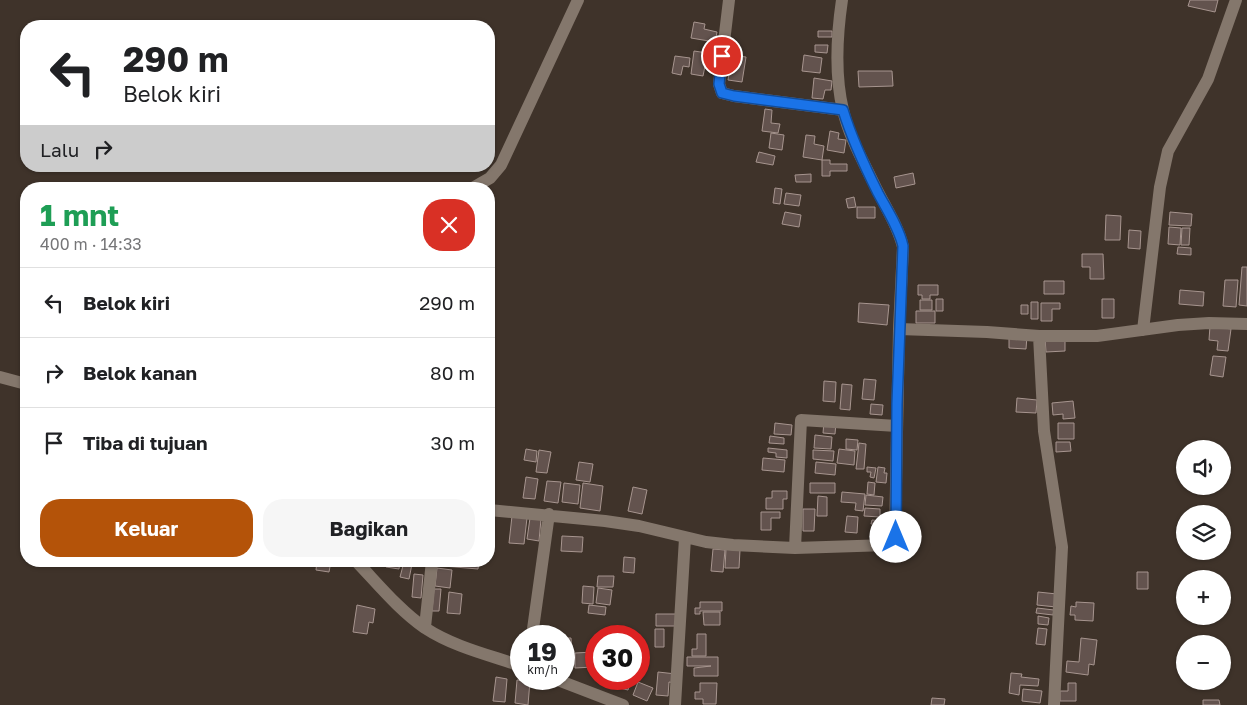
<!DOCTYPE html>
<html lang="id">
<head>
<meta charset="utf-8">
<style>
  :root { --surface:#fff; --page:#f6f6f6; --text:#202124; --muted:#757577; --line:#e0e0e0; --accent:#b45309 }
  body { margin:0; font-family:"Golos Text",sans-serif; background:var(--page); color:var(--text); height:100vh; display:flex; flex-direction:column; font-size:19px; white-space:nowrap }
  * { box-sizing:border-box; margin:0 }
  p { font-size:16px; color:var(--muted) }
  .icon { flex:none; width:28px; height:28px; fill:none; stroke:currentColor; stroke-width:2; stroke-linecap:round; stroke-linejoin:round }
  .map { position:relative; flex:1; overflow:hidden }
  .panel { position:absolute; left:20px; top:182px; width:475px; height:385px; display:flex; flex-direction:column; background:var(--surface); border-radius:20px; box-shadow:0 1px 4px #0004 }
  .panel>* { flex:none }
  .banner { position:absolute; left:20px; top:20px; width:475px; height:152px; border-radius:20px; box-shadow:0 1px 4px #0004; background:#fff; color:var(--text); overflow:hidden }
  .controls { position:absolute; left:1176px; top:440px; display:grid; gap:10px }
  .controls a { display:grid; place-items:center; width:55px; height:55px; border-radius:50%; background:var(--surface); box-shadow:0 1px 4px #0004; font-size:25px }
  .speed { position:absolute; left:510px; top:625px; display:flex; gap:10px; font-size:25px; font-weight:700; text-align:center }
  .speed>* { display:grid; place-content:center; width:65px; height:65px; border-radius:50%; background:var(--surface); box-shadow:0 1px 4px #0004; line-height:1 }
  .speed small { font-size:12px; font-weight:400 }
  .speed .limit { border:8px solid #d22; background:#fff; color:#111 }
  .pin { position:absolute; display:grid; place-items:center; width:42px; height:42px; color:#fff; margin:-21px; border:2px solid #fff; border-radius:50%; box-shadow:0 1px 5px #0007 }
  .me { position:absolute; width:55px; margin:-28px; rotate:0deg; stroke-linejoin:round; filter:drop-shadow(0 0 4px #0008) }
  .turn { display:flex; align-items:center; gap:18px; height:105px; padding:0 20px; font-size:22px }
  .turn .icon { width:65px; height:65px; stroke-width:2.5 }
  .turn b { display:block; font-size:35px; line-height:42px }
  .then { display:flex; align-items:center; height:48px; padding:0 20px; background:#0003; gap:10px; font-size:19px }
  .round { display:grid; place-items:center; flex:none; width:52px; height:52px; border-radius:20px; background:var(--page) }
  .headline { display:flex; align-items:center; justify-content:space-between; height:85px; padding:0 20px }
  h1 { font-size:30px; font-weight:700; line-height:38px; color:#1e9e55 }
  .action { display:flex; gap:10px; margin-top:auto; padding:10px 20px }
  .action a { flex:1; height:58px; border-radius:20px; background:var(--accent); color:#fff; font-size:20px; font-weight:700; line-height:58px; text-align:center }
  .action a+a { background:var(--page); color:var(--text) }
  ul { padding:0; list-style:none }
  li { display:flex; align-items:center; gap:15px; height:70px; padding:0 20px; border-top:1px solid var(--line) }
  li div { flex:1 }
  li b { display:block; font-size:19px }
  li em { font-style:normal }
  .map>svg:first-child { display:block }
  .building { fill:#63534e; stroke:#a7958f }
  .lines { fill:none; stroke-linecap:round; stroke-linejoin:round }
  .minor { stroke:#84776c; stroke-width:12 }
  .route-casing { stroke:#114b97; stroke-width:12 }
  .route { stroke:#1a73e8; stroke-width:9 }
</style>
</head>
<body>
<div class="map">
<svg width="1247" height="705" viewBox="0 0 1247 705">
  <rect width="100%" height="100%" fill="#3f332a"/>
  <path class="building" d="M1190,0H1218L1215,12L1188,6Z
    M694,22L705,24L704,29L717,32L715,42L691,38Z
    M818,31H832V37H818Z
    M815,45H828L827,53L815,52Z
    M694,51L714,54L712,67L705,66L703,76L691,74Z
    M732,55L746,57L742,82L728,80Z
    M804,55L822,58L820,73L802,71Z
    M675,56L690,58L689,67L683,66L681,75L672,73Z
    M858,71H892L893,86L859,87Z
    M814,78L832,81L831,90H825L823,99L812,98Z
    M765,109L772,110L771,123L780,124L778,133L762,131Z
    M830,131L839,133L838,139L846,140L844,153L827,150Z
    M771,133L784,135L782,150L769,148Z
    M806,135L815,136L814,144L824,146L822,160L803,157Z
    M759,152L775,156L773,165L756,162Z
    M822,160H830V164H847V171H830V176H822Z
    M913,173L915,184L896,188L894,177Z
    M811,174V182H796L795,175Z
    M775,188L782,189L780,204L773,203Z
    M786,193L801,195L799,206L784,204Z
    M854,197L856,207L848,208L846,199Z
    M857,207H875V218H857Z
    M785,212L801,215L799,227L782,224Z
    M1170,212L1192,214L1191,226L1169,225Z
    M1106,215L1121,216L1120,240H1105Z
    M1169,227L1181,228L1180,245L1168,244Z
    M1182,228H1190L1189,245H1181Z
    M1129,230L1141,231L1140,249L1128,248Z
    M1178,247L1191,248V255L1177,254Z
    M1082,254H1103L1104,279H1090V267H1082Z
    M1242,267H1247V306L1239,305Z
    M1225,280H1238L1236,307L1223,306Z
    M1044,281H1064V294H1044Z
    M918,285H938V295H930V299H922V295H918Z
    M1180,290L1204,292L1203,306L1179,304Z
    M936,299H943V311H936Z
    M1102,299H1114V318H1102Z
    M920,300H932V310H920Z
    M1031,302H1038V319H1031Z
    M859,303L889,305L887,325L858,322Z
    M1041,303H1060V309H1052V321H1041Z
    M1021,305H1028V314H1021Z
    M916,311H935V323H916Z
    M1210,326L1231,329L1228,351L1217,350L1218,341L1209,340Z
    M1009,335L1027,336L1026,349L1009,348Z
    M1045,338H1065V351L1046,352Z
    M1213,356L1226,357L1223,377L1210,375Z
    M864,379L876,380L874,400L862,399Z
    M824,381L836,382L835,402L823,401Z
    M842,384L852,385L850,410L840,409Z
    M1017,398L1037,400L1036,413L1016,412Z
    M1073,401L1075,418L1063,419V414L1053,415L1052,403Z
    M871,404L883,405L882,415L870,414Z
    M824,422L836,423L835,434L823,433Z
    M775,423L792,425L791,435L774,434Z
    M1058,423H1074V439H1058Z
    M815,435L832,437L831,449L814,448Z
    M770,436L784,438V444L769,443Z
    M846,439L858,440L857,450L846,449Z
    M1056,442H1070L1071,451L1056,452Z
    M859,443L866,444L864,469H856Z
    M768,448L787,450V458L776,457V453L768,452Z
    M526,449L537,451L536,462L524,460Z
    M839,449L855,451L854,465L837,463Z
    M539,450L551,452L547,473L536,472Z
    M813,450L834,451L833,461L813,459Z
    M763,458L785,460L784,472L762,470Z
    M579,462L593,464L590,482L576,480Z
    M816,462L836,464L835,475L815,473Z
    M867,467L876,468L874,478L870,477L871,472H867Z
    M878,467L885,468L884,473H887L886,483L876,482Z
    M526,477L538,479L535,499L523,498Z
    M547,481L561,482L558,503L544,501Z
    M868,482L875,483L874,495L867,494Z
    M564,483L580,485L578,504L562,502Z
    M583,483L603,486L600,511L580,508Z
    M810,483H835V493H810Z
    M633,487L647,490L642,514L628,511Z
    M772,491H787V499H783V509H766V498H772Z
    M842,492L865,494L863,511L855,510L856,503L841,502Z
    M866,495L883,497L882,506L865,505Z
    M818,496L827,497V516H817Z
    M865,508L880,509V517L864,516Z
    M803,509H815L814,531H803Z
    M761,512H780V518H771V530H761Z
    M512,516L527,518L524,544L509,543Z
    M847,516L858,517L857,533L845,532Z
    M530,518L541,519L539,541L527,539Z
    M872,520L884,521L883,534H877L878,524H871Z
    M562,536L583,537L582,552L561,551Z
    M713,549L725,550L723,572L711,571Z
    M726,549L740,550L739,568H725Z
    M624,557L635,558L634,573L623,572Z
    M317,561H331L329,572L316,570Z
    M387,561H400L399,569L386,567Z
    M444,561H479L478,569L443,566Z
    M404,562L412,564L409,579L400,577Z
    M437,568L452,570L450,588L435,586Z
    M1137,572H1148V589H1137Z
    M414,574L423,575L421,598L412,597Z
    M598,576H614L613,587H597Z
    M583,586L594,587L593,604L582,603Z
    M598,588L612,590L610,605L596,603Z
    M434,589H441L439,611H432Z
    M449,592L462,594L460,614L447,613Z
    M1038,592L1057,594L1056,607L1037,605Z
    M700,602H722V611H700V614H695V608H700Z
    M1076,602L1094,603L1093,621L1075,620V615H1070L1071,606L1076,607Z
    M357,605L375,609L373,623L369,622L367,634L353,632Z
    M589,605L606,607L605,615L588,613Z
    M1037,608L1054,610L1053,615L1036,613Z
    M703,612H720V625H704Z
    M656,614H676V626H656Z
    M1038,616L1049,618L1048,625L1038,624Z
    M1038,628L1047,629L1045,645L1036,644Z
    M655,629H664V647H655Z
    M697,634H706V656H692V649H697Z
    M564,638H571L572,652H564Z
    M1081,638L1097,640L1094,665L1089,664L1088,675L1066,672L1067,661L1079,662Z
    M594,652V667L575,668V653Z
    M687,657H718V676H694V668L711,666H687Z
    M658,672L676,674V683L669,682L668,696L656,695Z
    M1011,673L1022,674L1021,677L1039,679L1038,686L1020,685L1019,695L1009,693Z
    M496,677L507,679L505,702L493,701Z
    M618,679H631L628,690L616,687Z
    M517,680L530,681L528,705L515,703Z
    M638,682L653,688L647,701L633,695Z
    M700,683H717L716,704H703V699H695V692H700Z
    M1068,683H1076V701H1060V691H1068Z
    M1023,689L1042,691L1040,703L1022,701Z
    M932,698L945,699L944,705H931Z
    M1203,700H1219L1220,705H1203Z"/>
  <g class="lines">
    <path class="minor" d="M729,0L719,84L722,93L734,96L843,110
      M842,0C837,34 835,77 843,110C849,136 863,161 874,184C884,205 898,225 903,247L899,329
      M471,189L490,178L501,165L578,0
      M1143,330L1160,187L1168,151L1208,79L1236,0
      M0,377L26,384
      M489,510L605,521L639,526L706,542L733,545L795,548L888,545L895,537L899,329L987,332L1039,336
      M795,548L801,420L897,426
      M356,561C378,584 399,610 425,628C454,647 489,655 521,666
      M425,627L432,561
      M532,636L549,514
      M555,679L623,705
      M675,705L685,538
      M1054,705L1062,547L1044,431L1039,336H1097L1178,325L1209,323L1247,324"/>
  </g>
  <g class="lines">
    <defs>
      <path id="route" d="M722,56L719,84L722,93L734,96L843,110C852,139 865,167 878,193C887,210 899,228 903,246L897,404L896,537"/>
    </defs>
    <use href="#route" class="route-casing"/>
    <use href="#route" class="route"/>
  </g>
</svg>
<div class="controls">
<a><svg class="icon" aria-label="sound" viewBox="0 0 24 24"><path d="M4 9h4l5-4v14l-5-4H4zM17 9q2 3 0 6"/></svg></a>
<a><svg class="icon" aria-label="layers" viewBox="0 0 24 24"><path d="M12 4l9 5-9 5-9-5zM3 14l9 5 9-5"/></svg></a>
<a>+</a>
<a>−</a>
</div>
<div class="speed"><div>19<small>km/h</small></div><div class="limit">30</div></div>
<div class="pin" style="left:722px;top:56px;background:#d93025"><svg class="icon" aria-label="arrive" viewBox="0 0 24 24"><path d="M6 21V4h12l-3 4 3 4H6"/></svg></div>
<svg class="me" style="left:896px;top:537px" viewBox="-20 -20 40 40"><circle r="19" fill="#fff"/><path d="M0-13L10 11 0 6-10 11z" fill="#1a73e8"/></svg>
<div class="banner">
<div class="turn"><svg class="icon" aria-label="left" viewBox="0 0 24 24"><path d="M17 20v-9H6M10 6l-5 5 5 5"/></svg><div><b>290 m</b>Belok kiri</div></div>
<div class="then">Lalu<svg class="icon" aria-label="right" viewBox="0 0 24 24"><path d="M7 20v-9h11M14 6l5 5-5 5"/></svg></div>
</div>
<section class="panel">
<div class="headline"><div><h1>1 mnt</h1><p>400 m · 14:33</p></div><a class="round" style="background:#d93025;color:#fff"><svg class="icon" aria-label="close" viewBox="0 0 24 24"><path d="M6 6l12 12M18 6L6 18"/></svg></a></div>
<ul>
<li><svg class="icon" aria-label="left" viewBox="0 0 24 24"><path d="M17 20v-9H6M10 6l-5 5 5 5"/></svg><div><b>Belok kiri</b></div><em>290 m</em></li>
<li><svg class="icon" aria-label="right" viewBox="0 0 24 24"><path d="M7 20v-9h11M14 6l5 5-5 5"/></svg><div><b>Belok kanan</b></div><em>80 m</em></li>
<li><svg class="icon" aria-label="arrive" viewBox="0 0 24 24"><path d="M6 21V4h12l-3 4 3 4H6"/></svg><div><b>Tiba di tujuan</b></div><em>30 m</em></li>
</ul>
<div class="action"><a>Keluar</a><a>Bagikan</a></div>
</section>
</div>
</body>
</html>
